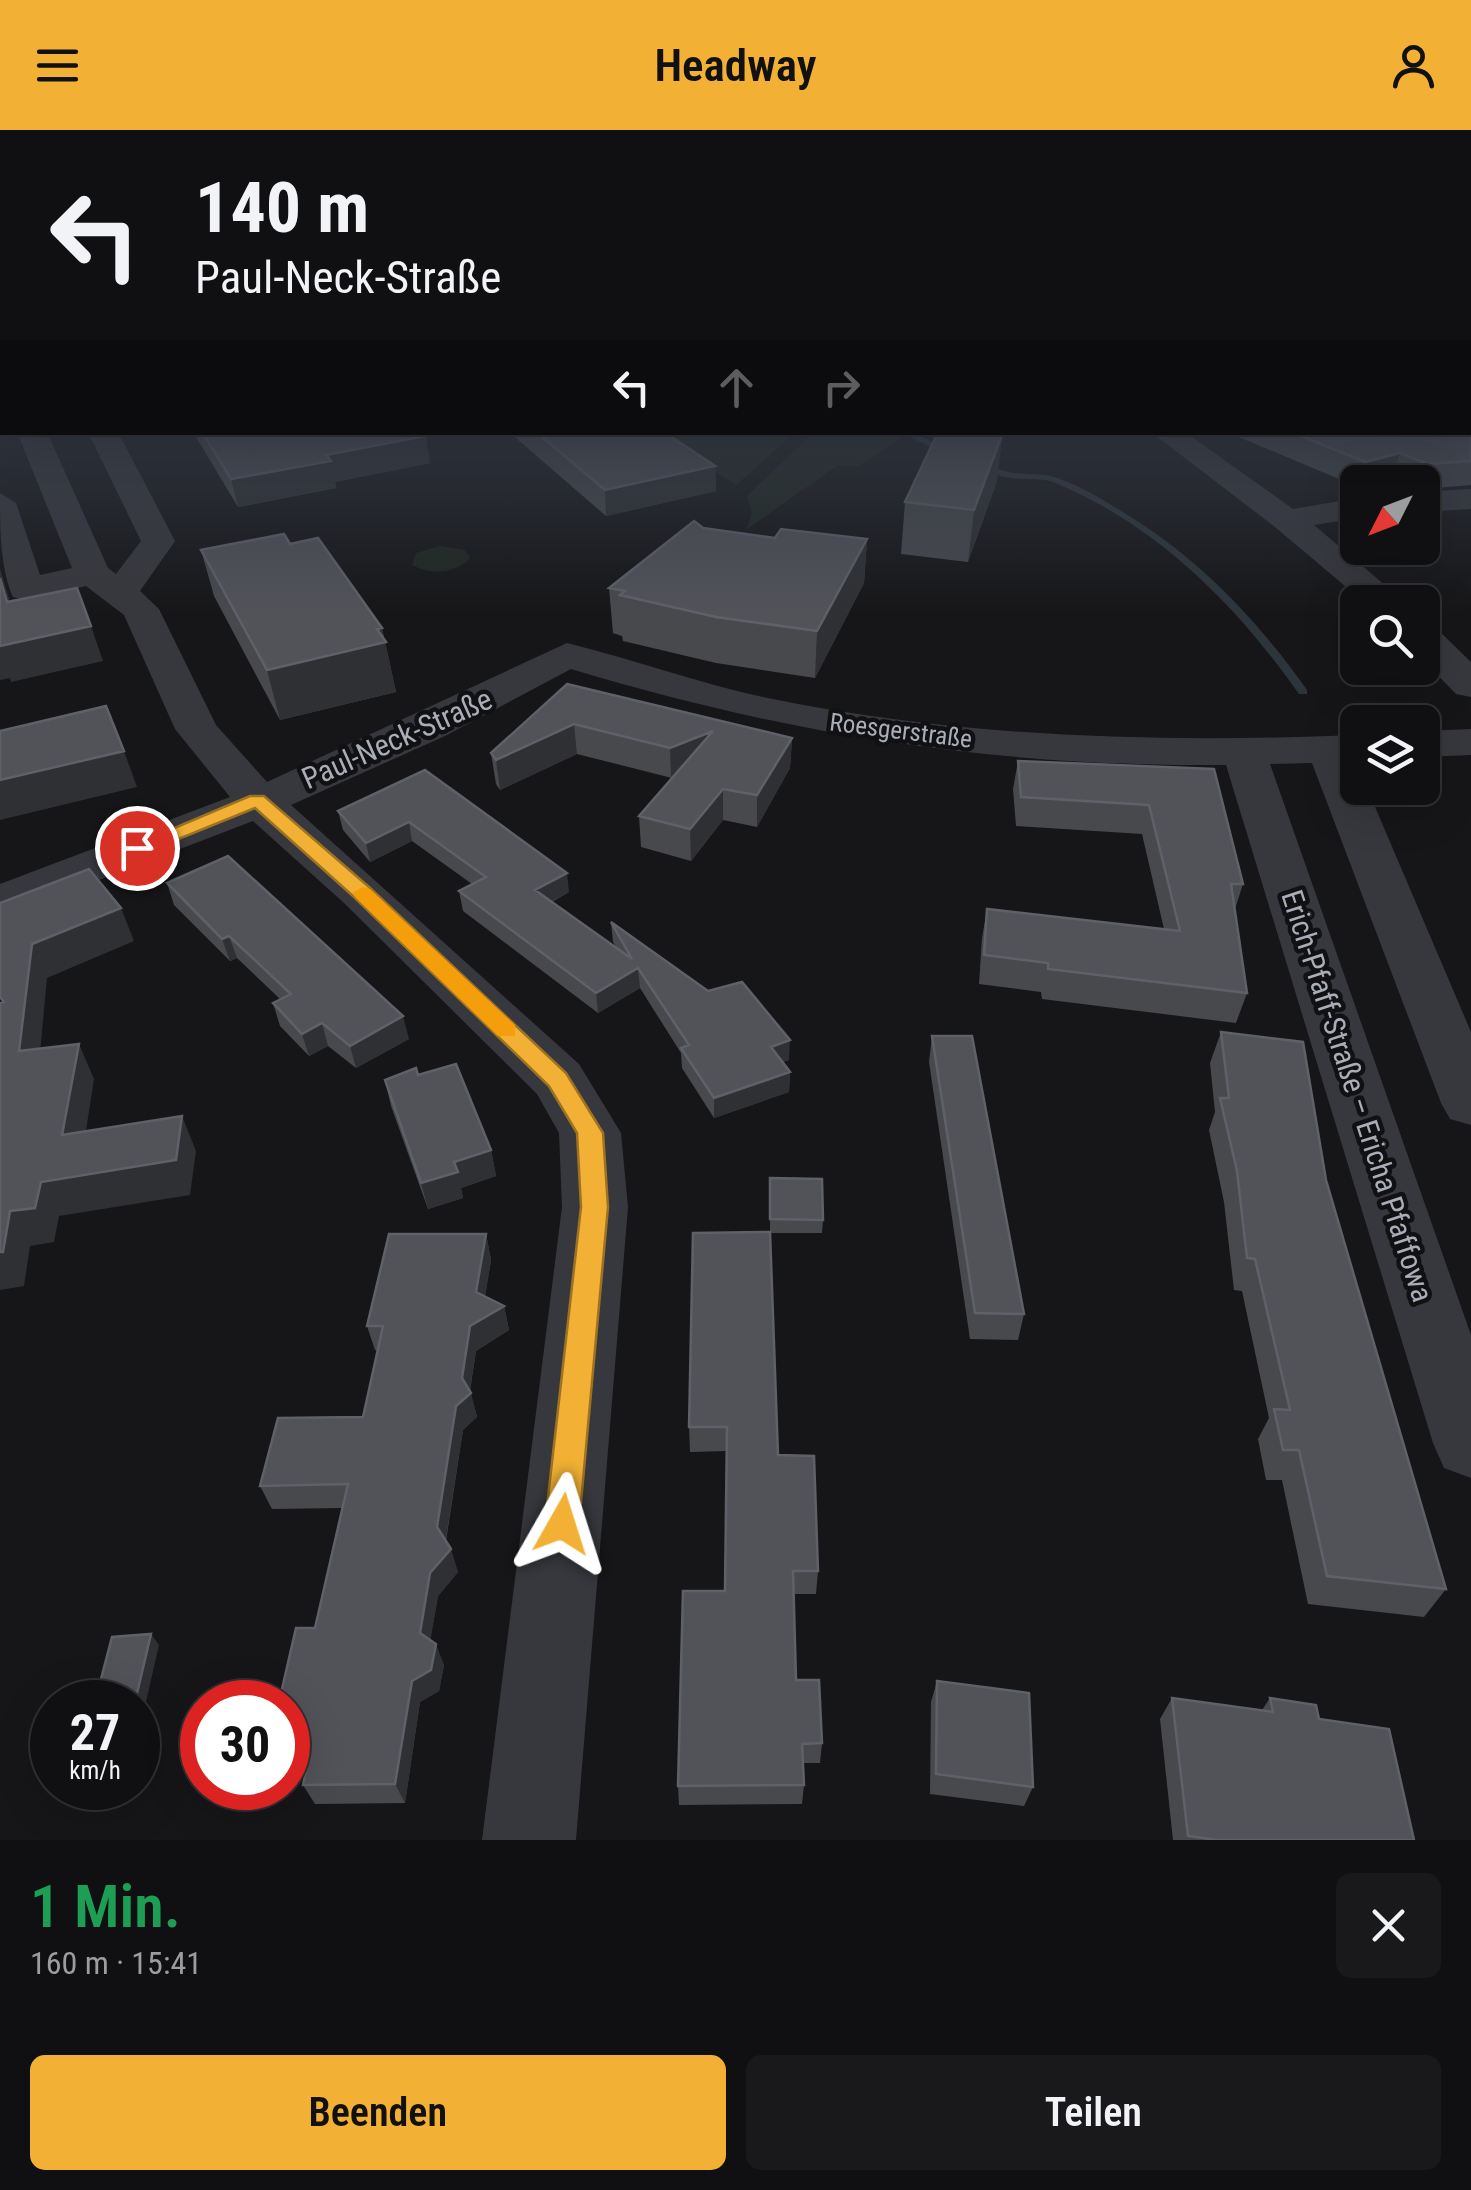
<!DOCTYPE html>
<html lang="de">
<head>
<meta charset="utf-8">
<style>
  :root { --surface:#101012; --page:#19191b; --text:#f1f3f6; --muted:#9c9d9f; --line:#303032; --accent:#f2b134 }
  body { margin:0; font-family:"Roboto Condensed",sans-serif; background:var(--page); color:var(--text); height:100vh; display:flex; flex-direction:column; font-size:38px; white-space:nowrap }
  * { box-sizing:border-box; margin:0 }
  p { font-size:32px; color:var(--muted) }
  .icon { flex:none; width:55px; height:55px; fill:none; stroke:currentColor; stroke-width:2; stroke-linecap:round; stroke-linejoin:round }
  .map { position:relative; height:1710px; overflow:hidden }
  .sheet { display:flex; flex-direction:column; background:var(--surface); flex:1 }
  .sheet>* { flex:none }
  .top-card { position:absolute; left:0px; top:0px; width:1472px; height:305px; box-shadow:0 10px 40px #0002,0 0 0 2px var(--line); background:#101012; color:var(--text); overflow:hidden }
  .needle { width:65px; rotate:228deg }
  .controls { position:absolute; left:1340px; top:335px; display:grid; gap:20px }
  .controls a { display:grid; place-items:center; width:100px; height:100px; border-radius:15px; background:var(--surface); box-shadow:0 10px 40px #0002,0 0 0 2px var(--line); font-size:50px }
  .speed { position:absolute; left:30px; top:1550px; display:flex; gap:20px; font-size:50px; font-weight:700; text-align:center }
  .speed>* { display:grid; place-content:center; width:130px; height:130px; border-radius:50%; background:var(--surface); box-shadow:0 10px 40px #0002,0 0 0 2px var(--line); line-height:1 }
  .speed small { font-size:25px; font-weight:400 }
  .speed .limit { border:15px solid #d22; background:#fff; color:#111 }
  .pin { position:absolute; display:grid; place-items:center; width:85px; height:85px; color:#fff; margin:-42px; border:5px solid #fff; border-radius:50%; box-shadow:0 2px 10px #0007 }
  .me { position:absolute; width:110px; margin:-55px; rotate:6deg; stroke-linejoin:round; filter:drop-shadow(0 0 8px #0008) }
  .turn { display:flex; align-items:center; gap:35px; height:210px; padding:0 30px; font-size:45px }
  .turn .icon { width:130px; height:130px; stroke-width:2.5 }
  .turn b { display:block; font-size:70px; line-height:85px }
  .lanes { display:flex; align-items:center; height:95px; padding:0 30px; background:#0003; justify-content:center; gap:50px; direction:ltr }
  .lanes .off { opacity:.35 }
  .round { display:grid; place-items:center; flex:none; width:105px; height:105px; border-radius:15px; background:var(--page) }
  .headline { display:flex; align-items:center; justify-content:space-between; height:170px; padding:0 30px }
  h1 { font-size:60px; font-weight:600; line-height:75px; color:#1e9e55 }
  .button { display:flex; gap:20px; margin-top:auto; padding:20px 30px }
  .button a { flex:1; height:115px; border-radius:15px; background:var(--accent); color:#111; font-size:40px; font-weight:600; line-height:115px; text-align:center }
  .button a+a { background:var(--page); color:var(--text) }
  header { display:flex; justify-content:space-between; align-items:center; height:130px; padding:0 30px; background:var(--accent); color:#111; font-size:45px; font-weight:600 }
  .map>svg:first-child { display:block }
  .green { fill:#1e261f }
  .lines { fill:none; stroke-linecap:round; stroke-linejoin:round }
  .stream { fill:#2c353c; fill-rule:evenodd }
  .minor { fill:#37383d; fill-rule:evenodd }
  .wall { fill:#47494d }
  .shaded-wall { fill:#2f3033 }
  .building { fill:#525359; stroke:#5f6168; stroke-width:2.5 }
  .route { fill:#f2b134; stroke:#9d7322; stroke-width:2.5 }
  .slow { fill:#f59e0b }
  .labels { text-anchor:middle; stroke-width:9; stroke-linejoin:round; paint-order:stroke }
  .far-street-label { font-size:25px; fill:#a8adb8; stroke:#111113 }
  .street-label { font-size:30px; fill:#a8adb8; stroke:#111113 }
</style>
</head>
<body>
<header><svg class="icon" aria-label="menu" viewBox="0 0 24 24"><path d="M4 6h16M4 12h16M4 18h16"/></svg>Headway<svg class="icon" aria-label="person" viewBox="0 0 24 24"><circle cx="12" cy="8" r="4"/><path d="M4 21q1-7 8-7t8 7"/></svg></header>
<div class="map">
<svg width="1471" height="1710" viewBox="0 0 1471 1710">
  <rect width="100%" height="100%" fill="#161618"/>
  <path class="green" d="M894,302L903,306L859,336L838,335L746,400L752,383L747,366L813,303Z
    M655,303H795L736,355Z
    M440,416L465,420L470,428C456,444 430,445 412,435L416,423Z"/>
  <g class="lines">
    <path class="stream" d="M900,302H912L953,322L946,324Z
      M979,331C989,335 998,340 1008,342C1025,346 1043,342 1060,349C1082,357 1102,369 1121,381C1197,426 1256,488 1307,560V564H1299C1237,476 1159,397 1058,354C1041,346 1023,351 1005,347C995,345 985,340 976,336V332Z"/>
    <path class="minor" d="M0,258H2V275H0Z
      M17,302H47L108,438L116,444L141,411L88,302H118L175,411L140,461L159,479L216,595L267,652L567,513C636,530 703,555 773,569C965,608 1163,613 1358,605V658H1367L1471,902V995L1450,989L1441,973L1312,633L1270,634L1471,1205V1348L1444,1338L1433,1313L1226,635C996,637 790,605 571,539L445,606L291,675L579,934L621,1003L628,1077L576,1710H482L562,1077L559,1003L537,964L344,773L253,691L0,788V754L230,667L175,599L124,485L86,456L26,470L13,467C0,438 0,396 0,363L16,373L40,445L72,438Z
      M1151,302H1185L1293,379L1358,368V388L1314,395L1405,472H1364L1275,397Z
      M1471,359V379L1422,382V362Z
      M1422,494L1436,498L1471,532V567L1456,564L1422,529Z
      M1471,599V625L1422,627V601Z"/>
  </g>
  <path class="wall" d="M1471,245V355L1422,359V352H1403L1392,348L1374,352H1358V357L1227,302H1470Z
    M193,302H423L430,333L335,352L336,358L238,377Z
    M509,302H664L715,336L716,361L606,386Z
    M997,351L968,432L901,424L905,372Z
    M703,398L775,408L867,409L864,453L815,548L716,533L623,511L622,506L613,503L609,458Z
    M290,414L382,498L396,562L280,590L214,466L201,420Z
    M567,554L792,608L790,638L757,697L723,690L691,731L641,717L639,686L672,648L577,624L500,660L496,654L491,623Z
    M1018,631L1214,639L1243,754L1235,779L1247,863L1236,893L1042,869L1041,862L979,854L982,808L987,779L1164,799L1142,704L1016,696L1013,659Z
    M425,640L569,762L552,772L616,817L613,812L611,792L789,930L782,932L790,942L789,962L714,988L682,938L681,923L640,858L598,883L463,781L459,761L472,754L412,711L370,732L343,700L338,681Z
    M167,753L409,909L356,938L328,916L309,926L280,896L273,873L280,869L237,828L230,831L174,775Z
    M1221,902L1326,1050L1446,1459L1424,1487L1308,1474L1282,1350H1266L1258,1309L1269,1288L1242,1161L1234,1160L1224,1072L1209,1000L1215,982L1210,933Z
    M932,906L1024,1184L1018,1210L970,1209L929,932Z
    M418,945L491,1020L496,1046L461,1058L463,1068L428,1079L391,976L385,950Z
    M770,1048L823,1090L822,1103H770L778,1325L818,1441L816,1464H794L796,1550L822,1613L820,1633H803L804,1655L802,1674L679,1675L678,1656L725,1461L727,1321L690,1322L689,1297L770,1102Z
    M486,1104L491,1130L485,1166L504,1176L509,1200L476,1221L470,1261L477,1287L463,1300L446,1411L458,1442L438,1466L430,1510L444,1535L439,1561L420,1572L405,1673L315,1674L303,1655L305,1646H288V1572L315,1498L342,1378L272,1379L260,1356L363,1287L378,1220H375L367,1196Z
    M937,1551L1033,1657L1024,1676L930,1664L931,1572Z
    M1172,1568L1262,1580L1270,1568L1319,1589L1414,1710H1173L1160,1589Z"/>
  <path class="shaded-wall" d="M1003,302L997,351L968,432L974,380Z
    M426,306L430,333L335,352L336,358L238,377L231,349L326,325Z
    M1400,323L1392,348L1374,352H1359L1365,332Z
    M715,336L716,361L606,386L605,360Z
    M867,409L864,453L815,548L817,501Z
    M0,439L21,507L7,472L0,448Z
    M91,496L103,531L11,552L10,548L0,550V516Z
    M382,498L396,562L280,590L267,540Z
    M574,594L577,624L500,660L496,630Z
    M713,601L671,648L670,618Z
    M792,608L790,638L757,697V665Z
    M124,621L137,657L0,690V650Z
    M723,659V690L691,731L690,699Z
    M409,692L412,711L370,732L366,713Z
    M567,743L569,762L537,779L535,760Z
    M121,778L134,811L47,848L37,955L19,921L32,814Z
    M229,806L237,828L230,831L222,809Z
    M638,838L640,858L598,883L596,863Z
    M403,886L409,909L356,938L350,916Z
    M322,893L328,916L309,926L302,904Z
    M790,910L789,930L770,937L771,917Z
    M79,914L94,949L80,1039L62,1005Z
    M790,942L789,962L714,988V968Z
    M182,986L196,1021L190,1065L59,1086L54,1112L30,1116L24,1156L0,1160V1122L10,1081L41,1052Z
    M491,1020L496,1046L461,1058L463,1068L428,1079L421,1053L454,1032Z
    M486,1104L491,1130L482,1187L476,1162Z
    M504,1176L509,1200L476,1221L469,1264L471,1263L477,1287L463,1300L444,1420L437,1397L470,1196Z
    M451,1419L458,1442L438,1466L428,1525L420,1503L430,1443Z
    M151,1504L159,1515L138,1607V1572H135Z
    M436,1514L444,1535L439,1561L420,1572L405,1673L395,1654L412,1551Z"/>
  <path class="building" d="M1470,245L1471,331L1428,334L1400,323L1365,332L1291,302H1470Z
    M202,302H423L426,306L326,325L331,331L231,349Z
    M536,302H664L715,336L605,360Z
    M938,302H1003L974,380L905,372Z
    M694,391L703,398L775,408L781,399L867,409L817,501L716,487L620,465L625,461L609,458Z
    M284,404L290,414L318,408L382,498L377,499L386,512L267,540L201,420Z
    M0,448L7,472L77,458L91,496L0,516Z
    M567,554L792,608L757,665L723,659L690,699L639,686L713,601L670,618L574,594L496,630L491,623Z
    M106,576L124,621L0,650V601Z
    M1018,631L1214,639L1243,754H1231L1247,863L1048,839V833L984,825L987,779L1180,801L1149,675L1021,667Z
    M425,640L567,743L535,760L632,829L611,792L708,861L742,852L790,910L771,917L790,942L714,968L681,918L689,915L638,838L596,863L459,761L486,747L409,692L366,713L338,681Z
    M228,726L403,886L350,916L322,893L302,904L273,873L291,864L229,806L222,809L167,753Z
    M89,739L121,778L32,814L19,921L79,914L62,1005L182,986L176,1030L41,1052L35,1078L10,1081L3,1122H0V873L4,872L0,867V773Z
    M1221,902L1303,912L1326,1050L1446,1459L1327,1446L1299,1320H1283L1274,1279L1290,1280L1255,1129L1247,1128L1237,1041L1220,968H1229Z
    M932,906H972L1024,1184L975,1183Z
    M456,934L491,1020L454,1032L458,1042L421,1053L385,950L416,938L418,945Z
    M770,1048L822,1049L823,1090L770,1089Z
    M770,1102L778,1325L814,1326L818,1441H793L796,1550H819L822,1613L802,1614L804,1655L678,1656L683,1461H725L727,1297H689L693,1103Z
    M389,1104H486L476,1162L504,1176L470,1196L462,1248L471,1263L456,1276L437,1397L451,1419L430,1443L420,1503L436,1514L431,1540L412,1551L395,1654L303,1655L309,1627H288V1572H279L296,1498H315L348,1354L260,1356L278,1288L363,1287L383,1196H367Z
    M151,1504L135,1572H95L112,1507Z
    M937,1551L1029,1563L1033,1657L936,1644Z
    M1172,1568L1273,1582L1270,1568L1316,1575L1319,1589L1389,1599L1414,1710H1217L1188,1706Z"/>
  <linearGradient id="sky" x2="0" y2="1"><stop stop-color="#0c0c0d"/><stop offset="0.51" stop-color="#363c48"/><stop offset="1" stop-color="#363c48" stop-opacity="0"/></linearGradient>
  <rect width="1471" height="484" fill="url(#sky)"/>
  <path class="route" d="M250,666H264L369,757L566,943L603,1003L608,1077L579,1394L574,1405L562,1410L550,1405L545,1394L581,1077L577,1003L549,956L354,767L255,678L144,723L127,718Z"/>
  <path class="slow" d="M363,757L370,759L515,895V906H498L356,768L352,763Z"/>
  <g class="labels">
    <g class="far-street-label">
      <text transform="translate(901 600) rotate(7)" y="9">Roesgerstraße</text>
    </g>
    <g class="street-label">
      <text transform="translate(397 609) rotate(-24)" y="10">Paul-Neck-Straße</text>
      <text transform="translate(1357 966) rotate(72)" y="10">Erich-Pfaff-Straße – Ericha Pfaffowa</text>
    </g>
  </g>
</svg>
<div class="controls">
<a><svg class="needle" viewBox="-14 -14 28 28"><path d="M0-13l5 13h-10z" fill="#e53935"/><path d="M0 13l5-13h-10z" fill="#9c9d9f"/></svg></a>
<a><svg class="icon" aria-label="search" viewBox="0 0 24 24"><circle cx="10" cy="10" r="6"/><path d="M15 15l6 6"/></svg></a>
<a><svg class="icon" aria-label="layers" viewBox="0 0 24 24"><path d="M12 4l9 5-9 5-9-5zM3 14l9 5 9-5"/></svg></a>
</div>
<div class="speed"><div>27<small>km/h</small></div><div class="limit">30</div></div>
<div class="pin" style="left:137px;top:718px;background:#d93025"><svg class="icon" aria-label="arrive" viewBox="0 0 24 24"><path d="M6 21V4h12l-3 4 3 4H6"/></svg></div>
<svg class="me" style="left:562px;top:1394px" viewBox="-20 -20 40 40"><path d="M0-17L14 15 0 8-14 15z" fill="#f2b134" stroke="#fff" stroke-width="4"/></svg>
<div class="top-card">
<div class="turn"><svg class="icon" aria-label="left" viewBox="0 0 24 24"><path d="M17 20v-9H6M10 6l-5 5 5 5"/></svg><div><b>140 m</b>Paul-Neck-Straße</div></div>
<div class="lanes"><svg class="icon" aria-label="left" viewBox="0 0 24 24"><path d="M17 20v-9H6M10 6l-5 5 5 5"/></svg><svg class="icon off" aria-label="ahead" viewBox="0 0 24 24"><path d="M12 20V5M6 11l6-6 6 6"/></svg><svg class="icon off" aria-label="right" viewBox="0 0 24 24"><path d="M7 20v-9h11M14 6l5 5-5 5"/></svg></div>
</div>
</div>
<section class="sheet">
<div class="headline"><div><h1>1 Min.</h1><p>160 m · 15:41</p></div><a class="round"><svg class="icon" aria-label="close" viewBox="0 0 24 24"><path d="M6 6l12 12M18 6L6 18"/></svg></a></div>
<div class="button"><a>Beenden</a><a>Teilen</a></div>
</section>
</body>
</html>
